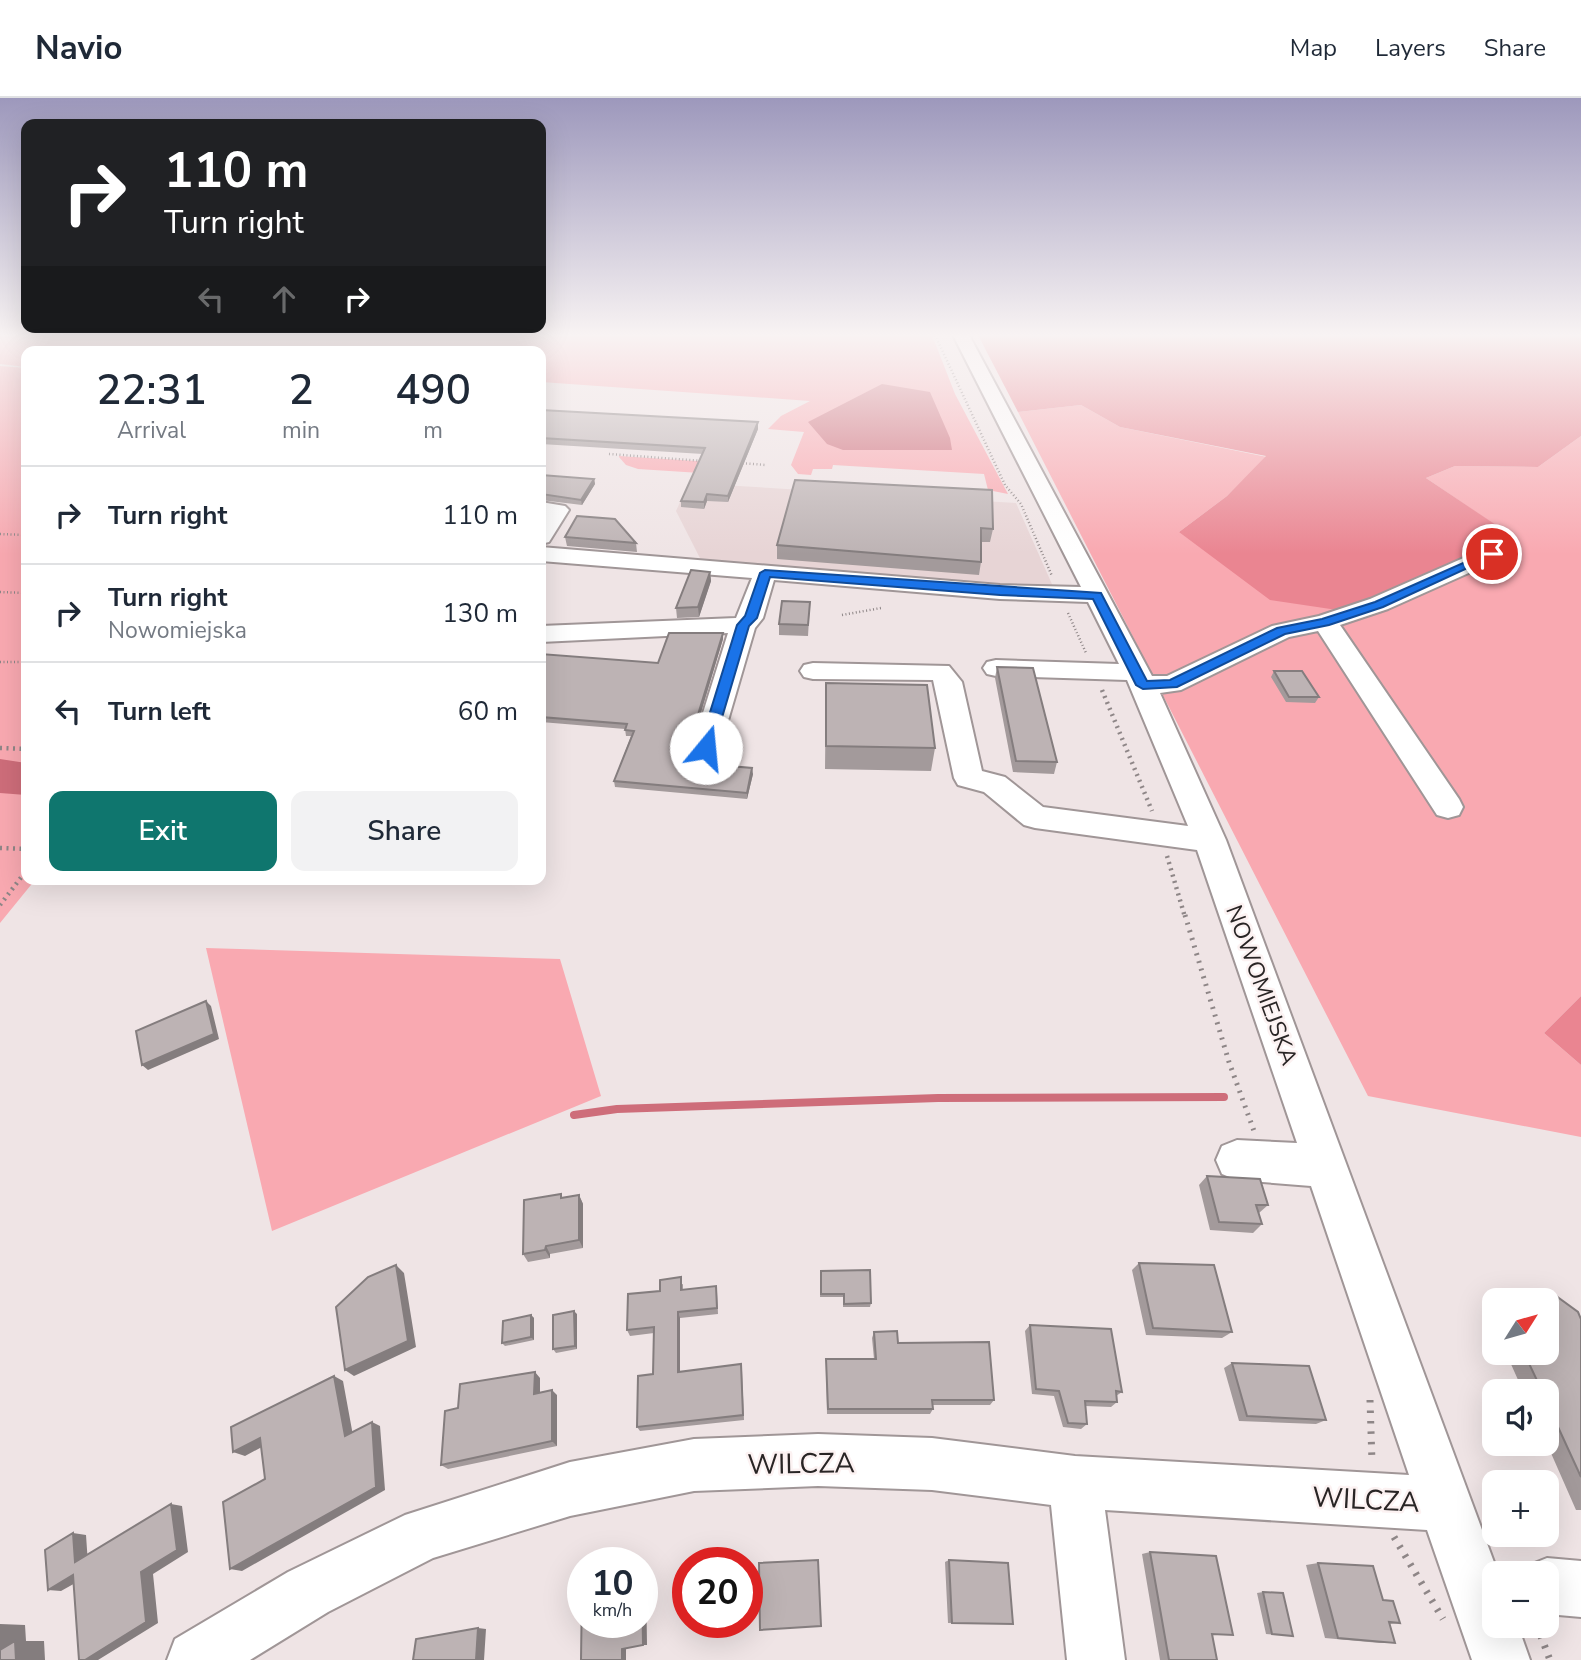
<!DOCTYPE html>
<html lang="en">
<head>
<meta charset="utf-8">
<style>
  :root { --surface:#fff; --page:#f2f2f3; --text:#1f2937; --muted:#747a83; --line:#e0e1e3; --accent:#0f766e }
  body { margin:0; font-family:"Nunito Sans",sans-serif; background:var(--page); color:var(--text); height:100vh; display:flex; flex-direction:column; font-size:26px; white-space:nowrap }
  * { box-sizing:border-box; margin:0 }
  p { font-size:23px; color:var(--muted) }
  .icon { flex:none; width:38px; height:38px; fill:none; stroke:currentColor; stroke-width:2; stroke-linecap:round; stroke-linejoin:round }
  .map { position:relative; flex:1; overflow:hidden }
  .details { position:absolute; left:21px; top:248px; width:525px; height:539px; display:flex; flex-direction:column; background:var(--surface); border-radius:14px; box-shadow:0 7px 28px #0002 }
  .details>* { flex:none }
  .top-card { position:absolute; left:21px; top:21px; width:525px; height:214px; border-radius:14px; box-shadow:0 7px 28px #0002; background:#202124; color:#fff; overflow:hidden }
  .needle { width:46px; rotate:53deg }
  .buttons { position:absolute; left:1482px; top:1190px; display:grid; gap:14px }
  .buttons a { display:grid; place-items:center; width:77px; height:77px; border-radius:14px; background:var(--surface); box-shadow:0 7px 28px #0002; font-size:35px }
  .speed { position:absolute; left:567px; top:1449px; display:flex; gap:14px; font-size:35px; font-weight:700; text-align:center }
  .speed>* { display:grid; place-content:center; width:91px; height:91px; border-radius:50%; background:var(--surface); box-shadow:0 7px 28px #0002; line-height:1 }
  .speed small { font-size:18px; font-weight:400 }
  .speed .limit { border:10px solid #d22; background:#fff; color:#111 }
  .pin { position:absolute; display:grid; place-items:center; width:60px; height:60px; color:#fff; margin:-30px; border:4px solid #fff; border-radius:50%; box-shadow:0 2px 7px #0007 }
  .me { position:absolute; width:77px; margin:-38px; rotate:17deg; stroke-linejoin:round; filter:drop-shadow(0 0 5px #0008) }
  .turn { display:flex; align-items:center; gap:24px; height:147px; padding:0 28px; font-size:32px }
  .turn .icon { width:91px; height:91px; stroke-width:2.5 }
  .turn b { display:block; font-size:49px; line-height:60px }
  .lanes { display:flex; align-items:center; height:66px; padding:0 28px; background:#0003; justify-content:center; gap:35px; direction:ltr }
  .lanes .off { opacity:.35 }
  .eta { display:flex; justify-content:space-evenly; align-items:center; height:119px; text-align:center }
  .eta b { font-size:42px; font-weight:600; line-height:49px }
  .primary-button { display:flex; gap:14px; margin-top:auto; padding:14px 28px }
  .primary-button a { flex:1; height:80px; border-radius:14px; background:var(--accent); color:#fff; font-size:28px; font-weight:600; line-height:80px; text-align:center }
  .primary-button a+a { background:var(--page); color:var(--text) }
  ul { padding:0; list-style:none }
  li { display:flex; align-items:center; gap:21px; height:98px; padding:0 28px; border-top:2px solid var(--line) }
  li div { flex:1 }
  li b { display:block; font-size:26px }
  li em { font-style:normal }
  header { display:flex; align-items:center; gap:42px; box-sizing:border-box; height:98px; padding:0 35px; background:var(--surface); border-bottom:2px solid var(--line) }
  header strong { font-size:33px }
  nav { display:flex; gap:38px; margin-inline-start:auto; font-size:24px }
  .map>svg:first-child { display:block }
  .built { fill:#e7d4d5 }
  .green { fill:#f9a9b1 }
  .forest { fill:#ea8591 }
  .water { fill:#ce6d7a }
  .lines { fill:none; stroke-linecap:round; stroke-linejoin:round }
  .stream { stroke:#ce6d7a; stroke-width:8 }
  .minor-casing { stroke:#a09697; stroke-width:4 }
  .path-far3 { stroke:#8e8687; stroke-width:2.5; stroke-dasharray:1 2.5; stroke-linecap:butt }
  .path-far2 { stroke:#8e8687; stroke-width:4.5; stroke-dasharray:2 4.5; stroke-linecap:butt }
  .path-far1 { stroke:#8e8687; stroke-width:5; stroke-dasharray:2 6; stroke-linecap:butt }
  .path { stroke:#8e8687; stroke-width:7; stroke-dasharray:2.5 8; stroke-linecap:butt }
  .minor { fill:#fff; fill-rule:evenodd }
  .wall { fill:#a39a9b }
  .shaded-wall { fill:#847d7e }
  .building { fill:#bdb3b4; stroke:#847d7e; stroke-width:2 }
  .route { fill:#1a73e8; stroke:#114b97; stroke-width:2 }
  .labels { text-anchor:middle; stroke-width:5; stroke-linejoin:round; paint-order:stroke }
  .street-label { font-size:23px; fill:#292525; stroke:#fcf2f2 }
  .near-street-label { font-size:28px; fill:#292525; stroke:#fcf2f2 }
</style>
</head>
<body>
<header>
<strong>Navio</strong>
<nav><a>Map</a><a>Layers</a><a>Share</a></nav>
</header>
<div class="map">
<svg width="1581" height="1562" viewBox="0 0 1581 1562">
  <rect width="100%" height="100%" fill="#efe4e5"/>
  <path class="built" d="M689,385L1016,405L1055,493L704,468L676,413Z"/>
  <path class="green" d="M0,237H932L955,296L1008,396L988,392L984,376L833,367L832,371H813L811,377L798,376L791,367L804,334L768,331L781,318L810,303L541,284V254H26V269L0,266Z
    M0,268L26,270V782H35L0,825Z
    M1081,307L1120,329L1267,359L1227,398L1179,434L1501,431L1426,380L1455,368L1538,369L1581,338V898L1544,935L1581,967V1039L1368,998L1018,314Z
    M619,359V358L743,366L716,376L638,371L626,367Z
    M206,850L560,861L601,998L272,1133Z"/>
  <path class="forest" d="M978,237H1581V338L1538,369L1455,368L1426,380L1502,431L1471,466L1344,513L1270,502L1179,434L1227,398L1266,358L1120,329L1081,307L1018,314Z
    M1581,898V967L1544,935Z"/>
  <path class="water" d="M882,286L930,294L950,340L952,352H843L827,346L808,324Z
    M0,661L26,665V697L0,695Z"/>
  <g class="lines">
    <path class="stream" d="M574,1017L617,1011L938,1000L1224,999"/>
    <defs>
      <path id="minor" d="M953,237H969L1152,578H1167L1272,528L1319,518L1370,501L1484,451L1492,449L1503,456L1500,461L1388,511L1340,527L1459,701L1463,709L1459,717L1448,720L1437,717L1318,533L1289,539L1181,592L1160,595L1226,742L1498,1475H1494V1528H1518L1530,1562H1472L1427,1432L1105,1412L1125,1562H1067L1051,1407L932,1392L818,1388L694,1393L570,1418L433,1460L328,1514L250,1562H167L175,1541L288,1474L405,1417L570,1364L694,1341L818,1336L932,1340L1075,1358L1409,1377L1311,1088L1237,1082L1222,1076L1216,1062L1222,1048L1237,1042L1297,1045L1197,752L1035,730L1024,727L984,694L958,687L954,680L933,582L813,581L804,579L800,573L804,567L813,565L949,568L962,584L982,673L1005,679L1043,709L1188,728L1127,582L996,578L987,576L983,570L987,564L996,562L1119,566L1088,504L1000,501L774,482L763,520L755,530L720,650L716,657L706,660L696,657L692,650L728,535L541,544V528L736,520L752,480L541,463V449L1000,487L1081,489Z
        M541,404L565,408L569,412L549,444L541,446V422L544,417L541,416Z
        M1547,1460L1581,1463V1519L1547,1516V1475H1524L1527,1468Z"/>
    </defs>
    <use href="#minor" class="minor-casing"/>
    <path class="path-far3" d="M935,237L1005,387L1021,406L1052,478
      M609,356L703,363
      M739,365L766,367
      M0,436L26,437
      M0,494L26,495
      M1068,515L1086,555
      M842,517L881,510
      M0,564H26"/>
    <path class="path-far2" d="M1102,592L1152,713
      M0,650L26,651
      M0,750L26,751
      M1167,758L1185,819
      M0,807L26,773"/>
    <path class="path-far1" d="M1185,817L1229,964L1254,1033"/>
    <path class="path" d="M1370,1302L1372,1364
      M1394,1439L1443,1521
      M1537,1528L1550,1562"/>
    <use href="#minor" class="minor"/>
  </g>
  <path class="wall" d="M541,312L758,324V331L728,404L707,403L704,411L681,409V403L703,356L541,346Z
    M541,377L594,381L595,386L582,407L541,402Z
    M795,382L993,431L990,444H981V464L979,477L777,461V447Z
    M565,439L636,445L637,454L567,448Z
    M710,474L711,483L699,519L677,520L676,510Z
    M810,504L808,538L779,537V526Z
    M723,535V541L691,647L699,661L697,665L753,676L747,701L615,689L614,683L631,638H626L625,631L541,624V556L658,565Z
    M997,569L1057,664L1054,676L1013,674L995,580Z
    M1274,573L1319,599L1315,605L1286,604L1271,579Z
    M826,585L935,650L931,673L825,671Z
    M1207,1078L1268,1107L1259,1115L1262,1126L1253,1135L1210,1132L1199,1087Z
    M579,1097L583,1106V1150L550,1156V1160L528,1164L523,1156L563,1100Z
    M1139,1165L1232,1234L1222,1240L1146,1237L1132,1172Z
    M821,1173L871,1205L870,1209H843V1199H820Z
    M683,1186V1192L717,1194L718,1216L680,1220V1274L742,1272L744,1322L640,1333L637,1329L653,1276L654,1235L630,1238L627,1232L660,1193Z
    M1529,1194L1552,1195L1578,1214L1581,1221V1412H1576L1547,1346V1293H1523L1506,1255H1547V1202H1514L1515,1201Z
    M577,1216V1251L556,1255L553,1251Z
    M531,1217L534,1220V1242L505,1248L502,1245Z
    M1030,1227L1122,1294L1116,1298L1117,1304L1111,1309L1085,1308L1087,1326L1081,1331L1063,1329L1054,1298L1032,1296L1025,1233Z
    M874,1234L898,1245L994,1302L990,1307H932L933,1311L930,1316H827L826,1261H874L872,1240Z
    M1232,1265L1326,1322L1316,1326L1239,1323L1224,1270Z
    M540,1280V1295L557,1297V1348L448,1371L441,1367L458,1310Z
    M1150,1454L1212,1537L1217,1562H1160L1142,1456Z
    M949,1462L1013,1526L948,1525L945,1464Z
    M1318,1465L1383,1502L1400,1525L1390,1526L1395,1545H1380L1325,1540L1306,1467Z
    M1263,1494L1293,1538L1266,1536L1257,1495Z"/>
  <path class="shaded-wall" d="M758,324V331L728,404V398Z
    M594,381L595,386L582,407L581,402Z
    M707,396V403L704,411V404Z
    M710,474L711,483L699,519L698,509Z
    M723,535V541L690,651L689,646Z
    M752,670L753,676L747,701V695Z
    M206,903L211,908L219,941L148,972L142,967Z
    M579,1097L583,1106V1150L579,1142Z
    M546,1148L550,1156V1160L545,1152Z
    M396,1167L404,1175L416,1249L354,1278L345,1272Z
    M574,1213L577,1216V1251L575,1248Z
    M678,1214L680,1220V1279L678,1274Z
    M531,1217L534,1220V1242L531,1239Z
    M535,1274L540,1280V1301L534,1296Z
    M334,1278L343,1283L354,1343L345,1338Z
    M552,1292L557,1297V1348L552,1343Z
    M372,1324L380,1328L385,1392L242,1473L230,1471Z
    M260,1340L271,1344L245,1358L233,1354Z
    M171,1406L182,1408L188,1454L153,1476L158,1525L98,1562H85Z
    M73,1435L86,1437L88,1466L75,1464Z
    M73,1477L86,1479L61,1493L48,1492Z
    M642,1480L646,1482L647,1547H643Z
    M0,1526L25,1527L26,1543H44L45,1562H16L0,1554Z
    M478,1530L486,1531L484,1562H476Z
    M626,1550V1562H622V1551Z"/>
  <path class="building" d="M541,312L758,324L728,398L707,396L704,404L681,403L705,350L541,340Z
    M541,377L594,381L581,402L541,396Z
    M795,382L992,392L993,431L981,430V464L777,447Z
    M577,418L615,421L636,445L565,439Z
    M691,472L710,474L698,509L676,510Z
    M782,503L810,504L808,527L779,526Z
    M669,535H723L689,646L698,655L695,665L752,670L747,695L614,683L634,633L625,632L627,626L541,619V556L658,565Z
    M997,569L1033,570L1057,664L1016,663Z
    M1274,573H1302L1319,599H1289Z
    M826,585L927,587L935,650L826,648Z
    M206,903L214,936L142,967L136,933Z
    M1207,1078L1260,1081L1268,1107H1256L1262,1126L1219,1124Z
    M561,1096V1100L579,1097V1142L546,1148L545,1152L523,1156L524,1102Z
    M1139,1165L1214,1167L1232,1234L1153,1230Z
    M396,1167L408,1243L345,1272L336,1209L368,1179Z
    M870,1172L871,1205L844,1206V1196H821V1173Z
    M681,1179V1192L716,1188L717,1210L678,1214V1274L741,1266L743,1317L637,1329L638,1278L653,1276L654,1229L627,1232L628,1196L660,1193V1182Z
    M1529,1194L1552,1195L1578,1214L1581,1221V1379L1547,1305V1293H1542L1524,1255H1547V1202H1525Z
    M574,1213L575,1248L553,1251V1217Z
    M531,1217V1239L502,1245L503,1223Z
    M1030,1227L1111,1231L1122,1294L1116,1293L1117,1304L1085,1303L1087,1326L1068,1325L1059,1293L1036,1291Z
    M897,1233L898,1245L989,1244L994,1302H932L933,1311H828L826,1261H876L874,1234Z
    M1232,1265L1309,1268L1326,1322L1247,1318Z
    M535,1274L534,1296L552,1292V1343L441,1367L445,1313L458,1310L460,1286Z
    M334,1278L345,1338L372,1324L376,1389L230,1471L223,1404L265,1381L260,1340L233,1354L231,1329Z
    M171,1406L177,1452L141,1474L146,1524L85,1562H79L73,1477L48,1492L45,1452L73,1435L75,1464Z
    M1150,1454L1216,1458L1233,1537L1212,1536L1217,1562H1169Z
    M818,1462L821,1528L760,1532L759,1465Z
    M949,1462L1008,1465L1013,1526L952,1525Z
    M1318,1465L1373,1468L1383,1502L1393,1503L1400,1525L1389,1524L1395,1545L1338,1540Z
    M642,1480L643,1547L622,1551V1562H581L582,1490L583,1524H642Z
    M1263,1494L1283,1495L1293,1538L1272,1536Z
    M478,1530L476,1562H413L416,1541Z
    M15,1543L16,1562H0V1552Z"/>
  <linearGradient id="sky" x2="0" y2="1"><stop stop-color="#9d98bc"/><stop offset="0.52" stop-color="#f8f3f3"/><stop offset="1" stop-color="#f8f3f3" stop-opacity="0"/></linearGradient>
  <rect width="1581" height="456" fill="url(#sky)"/>
  <path class="route" d="M1488,454L1498,456L1383,509L1329,527L1285,536L1177,589L1143,591L1136,587L1093,501L1000,497L770,479L757,520L749,528L713,650L706,654L699,650L737,527L745,518L760,475L765,472L1101,495L1147,583L1170,582L1277,530L1322,521L1375,504Z"/>
  <g class="labels">
    <g class="street-label">
      <text transform="translate(1262 887) rotate(70)" y="8">NOWOMIEJSKA</text>
    </g>
    <g class="near-street-label">
      <text transform="translate(801 1365) rotate(-1)" y="10">WILCZA</text>
      <text transform="translate(1366 1401) rotate(3)" y="10">WILCZA</text>
    </g>
  </g>
</svg>
<div class="buttons">
<a><svg class="needle" viewBox="-14 -14 28 28"><path d="M0-13l5 13h-10z" fill="#e53935"/><path d="M0 13l5-13h-10z" fill="#747a83"/></svg></a>
<a><svg class="icon" aria-label="sound" viewBox="0 0 24 24"><path d="M4 9h4l5-4v14l-5-4H4zM17 9q2 3 0 6"/></svg></a>
<a>+</a>
<a>−</a>
</div>
<div class="speed"><div>10<small>km/h</small></div><div class="limit">20</div></div>
<div class="pin" style="left:1492px;top:456px;background:#d93025"><svg class="icon" aria-label="arrive" viewBox="0 0 24 24"><path d="M6 21V4h12l-3 4 3 4H6"/></svg></div>
<svg class="me" style="left:706px;top:650px" viewBox="-20 -20 40 40"><circle r="19" fill="#fff"/><path d="M0-13L10 11 0 6-10 11z" fill="#1a73e8"/></svg>
<div class="top-card">
<div class="turn"><svg class="icon" aria-label="right" viewBox="0 0 24 24"><path d="M7 20v-9h11M14 6l5 5-5 5"/></svg><div><b>110 m</b>Turn right</div></div>
<div class="lanes"><svg class="icon off" aria-label="left" viewBox="0 0 24 24"><path d="M17 20v-9H6M10 6l-5 5 5 5"/></svg><svg class="icon off" aria-label="ahead" viewBox="0 0 24 24"><path d="M12 20V5M6 11l6-6 6 6"/></svg><svg class="icon" aria-label="right" viewBox="0 0 24 24"><path d="M7 20v-9h11M14 6l5 5-5 5"/></svg></div>
</div>
<section class="details">
<div class="eta">
<div><b>22:31</b><p>Arrival</p></div>
<div><b>2</b><p>min</p></div>
<div><b>490</b><p>m</p></div>
</div>
<ul>
<li><svg class="icon" aria-label="right" viewBox="0 0 24 24"><path d="M7 20v-9h11M14 6l5 5-5 5"/></svg><div><b>Turn right</b></div><em>110 m</em></li>
<li><svg class="icon" aria-label="right" viewBox="0 0 24 24"><path d="M7 20v-9h11M14 6l5 5-5 5"/></svg><div><b>Turn right</b><p>Nowomiejska</p></div><em>130 m</em></li>
<li><svg class="icon" aria-label="left" viewBox="0 0 24 24"><path d="M17 20v-9H6M10 6l-5 5 5 5"/></svg><div><b>Turn left</b></div><em>60 m</em></li>
</ul>
<div class="primary-button"><a>Exit</a><a>Share</a></div>
</section>
</div>
</body>
</html>
